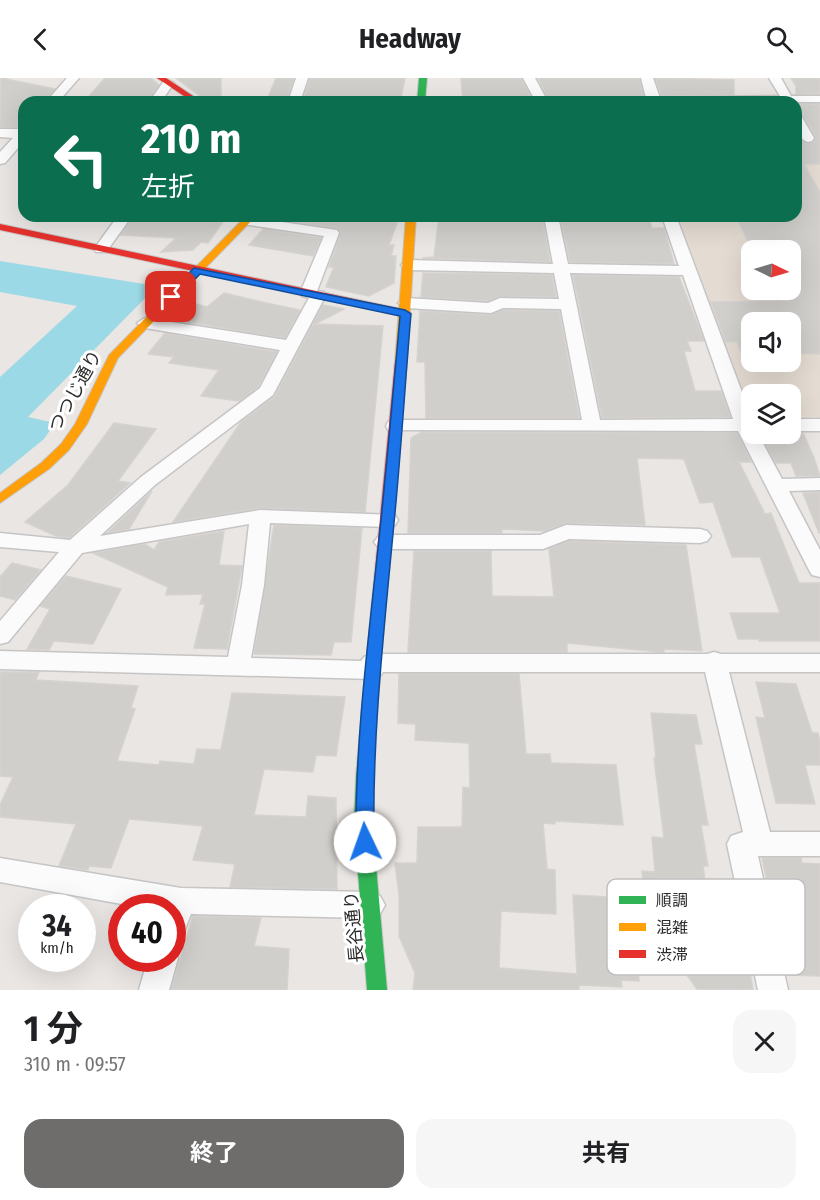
<!DOCTYPE html>
<html lang="ja">
<head>
<meta charset="utf-8">
<style>
  :root { --surface:#fff; --page:#f6f6f6; --text:#202124; --muted:#757577; --accent:#6e6d6c }
  body { margin:0; font-family:"Fira Sans Condensed","Noto Sans JP",sans-serif; background:var(--page); color:var(--text); height:100vh; display:flex; flex-direction:column; font-size:22px; white-space:nowrap }
  * { box-sizing:border-box; margin:0 }
  p { font-size:20px; color:var(--muted) }
  .icon { flex:none; width:33px; height:33px; fill:none; stroke:currentColor; stroke-width:2; stroke-linecap:round; stroke-linejoin:round }
  .map { position:relative; height:912px; overflow:hidden }
  .panel { display:flex; flex-direction:column; background:var(--surface); flex:1 }
  .panel>* { flex:none }
  .top-card { position:absolute; left:18px; top:18px; width:784px; height:126px; border-radius:18px; box-shadow:0 6px 24px #0002; background:#0b6e4f; color:#fff; overflow:hidden }
  .needle { width:39px; rotate:95deg }
  .tools { position:absolute; left:741px; top:162px; display:grid; gap:12px }
  .tools a { display:grid; place-items:center; width:60px; height:60px; border-radius:12px; background:var(--surface); box-shadow:0 6px 24px #0002; font-size:30px }
  .speed { position:absolute; left:18px; top:816px; display:flex; gap:12px; font-size:30px; font-weight:700; text-align:center }
  .speed>* { display:grid; place-content:center; width:78px; height:78px; border-radius:50%; background:var(--surface); box-shadow:0 6px 24px #0002; line-height:1 }
  .speed small { font-size:15px; font-weight:400 }
  .speed .limit { border:9px solid #d22; background:#fff; color:#111 }
  .pin { position:absolute; display:grid; place-items:center; width:51px; height:51px; color:#fff; margin:-26px; border-radius:12px; box-shadow:0 3px 9px #0006 }
  .me { position:absolute; width:66px; margin:-33px; rotate:357deg; stroke-linejoin:round; filter:drop-shadow(0 0 4px #0008) }
  .turn { display:flex; align-items:center; gap:21px; height:126px; padding:0 24px; font-size:27px }
  .turn .icon { width:78px; height:78px; stroke-width:2.5 }
  .turn b { display:block; font-size:42px; line-height:51px }
  .round { display:grid; place-items:center; flex:none; width:63px; height:63px; border-radius:18px; background:var(--page) }
  .head { display:flex; align-items:center; justify-content:space-between; height:102px; padding:0 24px }
  h1 { font-size:36px; font-weight:700; line-height:45px }
  .primary-button { display:flex; gap:12px; margin-top:auto; padding:12px 24px }
  .primary-button a { flex:1; height:69px; border-radius:18px; background:var(--accent); color:#fff; font-size:24px; font-weight:700; line-height:69px; text-align:center }
  .primary-button a+a { background:var(--page); color:var(--text) }
  header { display:flex; justify-content:space-between; align-items:center; height:78px; padding:0 24px; background:var(--surface); font-size:27px; font-weight:700 }
  .map>svg:first-child { display:block }
  .education { fill:#e4dcd2; fill-rule:evenodd }
  .water { fill:#9cd9e6 }
  .building { fill:#d1cfcc; stroke:#d5d2cf; stroke-width:1.5 }
  .lines { fill:none; stroke-linecap:round; stroke-linejoin:round }
  .street-casing { stroke:#c6c5c5; stroke-width:3 }
  .fast-casing { stroke:#c6c5c5; stroke-width:2 }
  .slow-casing { stroke:#c6c5c5; stroke-width:2 }
  .jam-casing { stroke:#c6c5c5; stroke-width:2 }
  .street { fill:#fcfbfb; fill-rule:evenodd }
  .fast { fill:#30b455; fill-rule:evenodd }
  .slow { fill:#ff9f0a; fill-rule:evenodd }
  .jam { fill:#e5322d; fill-rule:evenodd }
  .route { fill:#1a73e8; stroke:#114b97; stroke-width:1.5 }
  .labels { text-anchor:middle; stroke-width:6; stroke-linejoin:round; paint-order:stroke }
  .street-label { font-size:18px; fill:#2c2c2c; stroke:#fff }
  .key { fill:#fff; stroke:#c0c0c0; stroke-width:1.5 }
  .key-label { font-size:16px; fill:#2c2c2c }
</style>
</head>
<body>
<header><svg class="icon" aria-label="back" viewBox="0 0 24 24"><path d="M15 5l-7 7 7 7"/></svg>Headway<svg class="icon" aria-label="search" viewBox="0 0 24 24"><circle cx="10" cy="10" r="6"/><path d="M15 15l6 6"/></svg></header>
<div class="map">
<svg width="820" height="912" viewBox="0 0 820 912">
  <rect width="100%" height="100%" fill="#eae6e3"/>
  <path class="education" d="M797,63H820V339L791,338L790,316H752L751,338L678,138H796ZM752,172H790V212H752ZM752,244H790V284H752Z"/>
  <path class="water" d="M0,183L157,208L28,339L55,345L44,361L0,397V299L77,228L0,214Z"/>
  <path class="building" d="M1,0L55,11L44,24H24L23,49H0Z
    M105,0H151L159,7L147,24H84Z
    M176,0H221V24H208Z
    M276,0H294L287,20H268Z
    M310,0H405L400,24H310L311,20H304Z
    M461,0H521L533,24H463Z
    M538,0H639L644,20L550,24Z
    M655,0L734,2V17L662,18Z
    M791,0H820V16H796V8Z
    M796,26H820V86H804L820,114V276L790,275V244H752V274H741L737,264H726L711,224L790,223V172H752L736,138H796V56L807,66L814,64L816,59L802,35L796,34Z
    M134,138H227L208,165L201,164L193,172L161,174L176,160L121,157Z
    M292,138H394L392,142L397,145L389,167H394L391,178H396L394,205L369,218L326,209L334,189H329L341,154L337,150L292,143Z
    M439,138H542L550,184L422,180L434,179Z
    M560,138H648L652,150H664L674,186L570,184Z
    M263,151L321,160L313,178L249,167Z
    M423,195L552,197L556,219L500,218L488,223L421,219Z
    M573,197L679,199L704,263H687L691,273H684L695,313H721L730,339L602,340Z
    M224,215L266,225L300,232L285,260L176,242L193,225L207,229Z
    M323,227L344,231L315,246L383,248L365,434L260,430L173,444L241,344L275,318Z
    M503,232L559,233L579,340H426L425,284H417L420,233L491,237Z
    M165,255L277,274L258,309L239,323L201,318L219,292L169,285L174,279L148,276Z
    M744,313H784L785,316H752V333Z
    M114,345L156,351L118,403L130,405L69,460L56,458L25,444L68,407Z
    M422,354L737,355L751,384H739L765,436L771,435L799,505H820V563H759V561H738L730,535H780L760,479H732L713,424L700,425L684,381L637,380L645,447L566,445L545,453L502,451V455H408L411,360Z
    M803,355L814,380L820,398H796L791,385H776L760,356Z
    M152,413L129,451L107,455Z
    M820,414V455H819L803,415Z
    M274,447L362,450L351,564H334L331,577L254,576Z
    M224,453L219,487L242,488L227,571L194,570L205,526H200L203,516L166,517L168,509L93,475L145,466L154,472L159,464Z
    M569,463L686,467L702,573L664,571V574H660L567,565V574H408L414,473H491L492,518L554,519L549,471Z
    M12,485L41,492L15,522L0,518V499Z
    M66,498L121,511L93,566L54,563L49,572L27,571L50,531L40,528Z
    M0,594H39L36,602L138,608L131,630L135,631L117,683L159,687L160,683L194,686L197,671L221,672L232,615L345,619L336,678L316,677L313,694L264,691L254,737L306,739L308,718L336,720L337,811L230,809L235,786L193,782L203,748L129,741L111,790L89,788L88,792L59,788L76,746L0,739V727L13,699L0,698Z
    M399,596H519L526,676H550L551,685L616,687L623,747L555,743V746L543,745L547,791L555,792L556,836L501,833L499,890L577,896L573,817L645,821L642,793L655,794L652,759L664,760L654,680H656L651,635L696,637L702,666H694L708,747H701L708,788H703L713,863L746,865L752,895H750L753,912L697,911L684,893L634,851L639,903L621,902L622,909L579,907V912H413L415,895L399,858V817L395,785H417L418,749H462L463,709L470,710L469,665L415,662L416,646L398,645Z
    M756,604L796,606L812,655H818L820,664V687H805L815,726L776,725L756,639L765,640Z
    M762,780H801L802,785L820,786V898L787,897Z
    M193,838L261,840L254,868L289,871L287,912H171Z"/>
  <g class="lines">
    <defs>
      <path id="street" d="M67,0H79L58,24H46Z
        M296,0H308L300,24H288Z
        M523,0H535L548,24H536Z
        M641,0H653L660,20L780,18L769,0H781L791,18H820V24H647Z
        M168,2L174,5L161,24H149L164,3Z
        M796,36H800L814,60L812,63L808,64C796,60 796,46 796,36Z
        M0,51H24V63L5,85L0,86V74L13,60L0,59Z
        M118,138H132L106,174H96L94,171Z
        M544,138H558L568,186L679,188L662,138H676L752,341V356H758L782,401L820,400V412L789,413L820,472V499L812,497L809,492L738,353L388,352L386,348L388,344L395,342H582L561,231L503,230L491,235L406,230L398,225L406,220L488,225L500,220L559,221L554,195L409,192L401,187L409,182L553,186ZM570,195L683,197L733,341L600,342Z
        M247,139L337,152L339,155L317,213L324,214L326,217L273,317L155,407L100,458L260,432L395,437L398,442L395,447L388,449L270,445L264,507L251,580L361,583L364,579L372,576H707L714,574L721,576H820V594H729L770,754H820V778H758L788,912H758L727,766L731,758L743,754L705,594H383L380,598L372,601L0,591V573L228,579L242,507L249,446L82,475L8,564L0,566V543L59,474L0,469V455L70,462L141,399L260,310L280,272L145,250L137,245L145,240L286,262L309,220L302,218L300,215L324,158L242,146L240,143Z
        M790,341H820V353H790Z
        M566,447L700,451L707,453L711,458L707,463L700,465L569,461L543,471H385L378,469L374,464L378,459L385,457H540Z
        M0,780L181,810L370,814L380,818L385,827L380,836L370,840L191,836L182,859L172,863V830H144L0,804Z
        M172,870L178,880L169,912H139L148,880H172Z"/>
      <path id="fast" d="M419,0H427L425,24H417Z
        M378,529L383,530L385,534L372,698V743L387,912H367L354,743L356,698L371,534L373,530Z"/>
      <path id="slow" d="M246,138H256L118,280L87,346L69,372L49,391L0,425V415L41,385L61,366L75,346L109,277Z
        M406,138H416L407,283L401,286L395,283Z"/>
      <path id="jam" d="M157,0H166L202,24H193Z
        M0,146L406,232L411,235L406,238L0,152Z
        M401,280L407,283L385,534L383,538H373L371,534L395,283Z"/>
    </defs>
    <use href="#street" class="street-casing"/>
    <use href="#fast" class="fast-casing"/>
    <use href="#slow" class="slow-casing"/>
    <use href="#jam" class="jam-casing"/>
    <use href="#street" class="street"/>
    <use href="#fast" class="fast"/>
    <use href="#slow" class="slow"/>
    <use href="#jam" class="jam"/>
  </g>
  <path class="route" d="M194,190L405,232L411,236C405,305 401,375 394,445C384,552 372,657 374,764L371,770L365,772L358,770L356,764C355,656 370,550 381,442C388,374 394,306 400,238L200,196L175,221H168V216Z"/>
  <g class="labels">
    <g class="street-label">
      <text transform="translate(75 313) rotate(-61)" y="6">つつじ通り</text>
      <text transform="translate(354 849) rotate(-95)" y="6">長谷通り</text>
    </g>
  </g>
  <rect x="607" y="801" width="198" height="96" rx="9" class="key"/>
  <rect x="619" y="818" width="27" height="8" fill="#30b455"/>
  <rect x="619" y="845" width="27" height="8" fill="#ff9f0a"/>
  <rect x="619" y="872" width="27" height="8" fill="#e5322d"/>
  <g class="key-label">
    <text x="656" y="828">順調</text>
    <text x="656" y="855">混雑</text>
    <text x="656" y="882">渋滞</text>
  </g>
</svg>
<div class="tools">
<a><svg class="needle" viewBox="-14 -14 28 28"><path d="M0-13l5 13h-10z" fill="#e53935"/><path d="M0 13l5-13h-10z" fill="#757577"/></svg></a>
<a><svg class="icon" aria-label="sound" viewBox="0 0 24 24"><path d="M4 9h4l5-4v14l-5-4H4zM17 9q2 3 0 6"/></svg></a>
<a><svg class="icon" aria-label="layers" viewBox="0 0 24 24"><path d="M12 4l9 5-9 5-9-5zM3 14l9 5 9-5"/></svg></a>
</div>
<div class="speed"><div>34<small>km/h</small></div><div class="limit">40</div></div>
<div class="pin" style="left:171px;top:219px;background:#d93025"><svg class="icon" aria-label="arrive" viewBox="0 0 24 24"><path d="M6 21V4h12l-3 4 3 4H6"/></svg></div>
<svg class="me" style="left:365px;top:764px" viewBox="-20 -20 40 40"><circle r="19" fill="#fff"/><path d="M0-13L10 11 0 6-10 11z" fill="#1a73e8"/></svg>
<div class="top-card">
<div class="turn"><svg class="icon" aria-label="left" viewBox="0 0 24 24"><path d="M17 20v-9H6M10 6l-5 5 5 5"/></svg><div><b>210 m</b>左折</div></div>
</div>
</div>
<section class="panel">
<div class="head"><div><h1>1 分</h1><p>310 m · 09:57</p></div><a class="round"><svg class="icon" aria-label="close" viewBox="0 0 24 24"><path d="M6 6l12 12M18 6L6 18"/></svg></a></div>
<div class="primary-button"><a>終了</a><a>共有</a></div>
</section>
</body>
</html>
